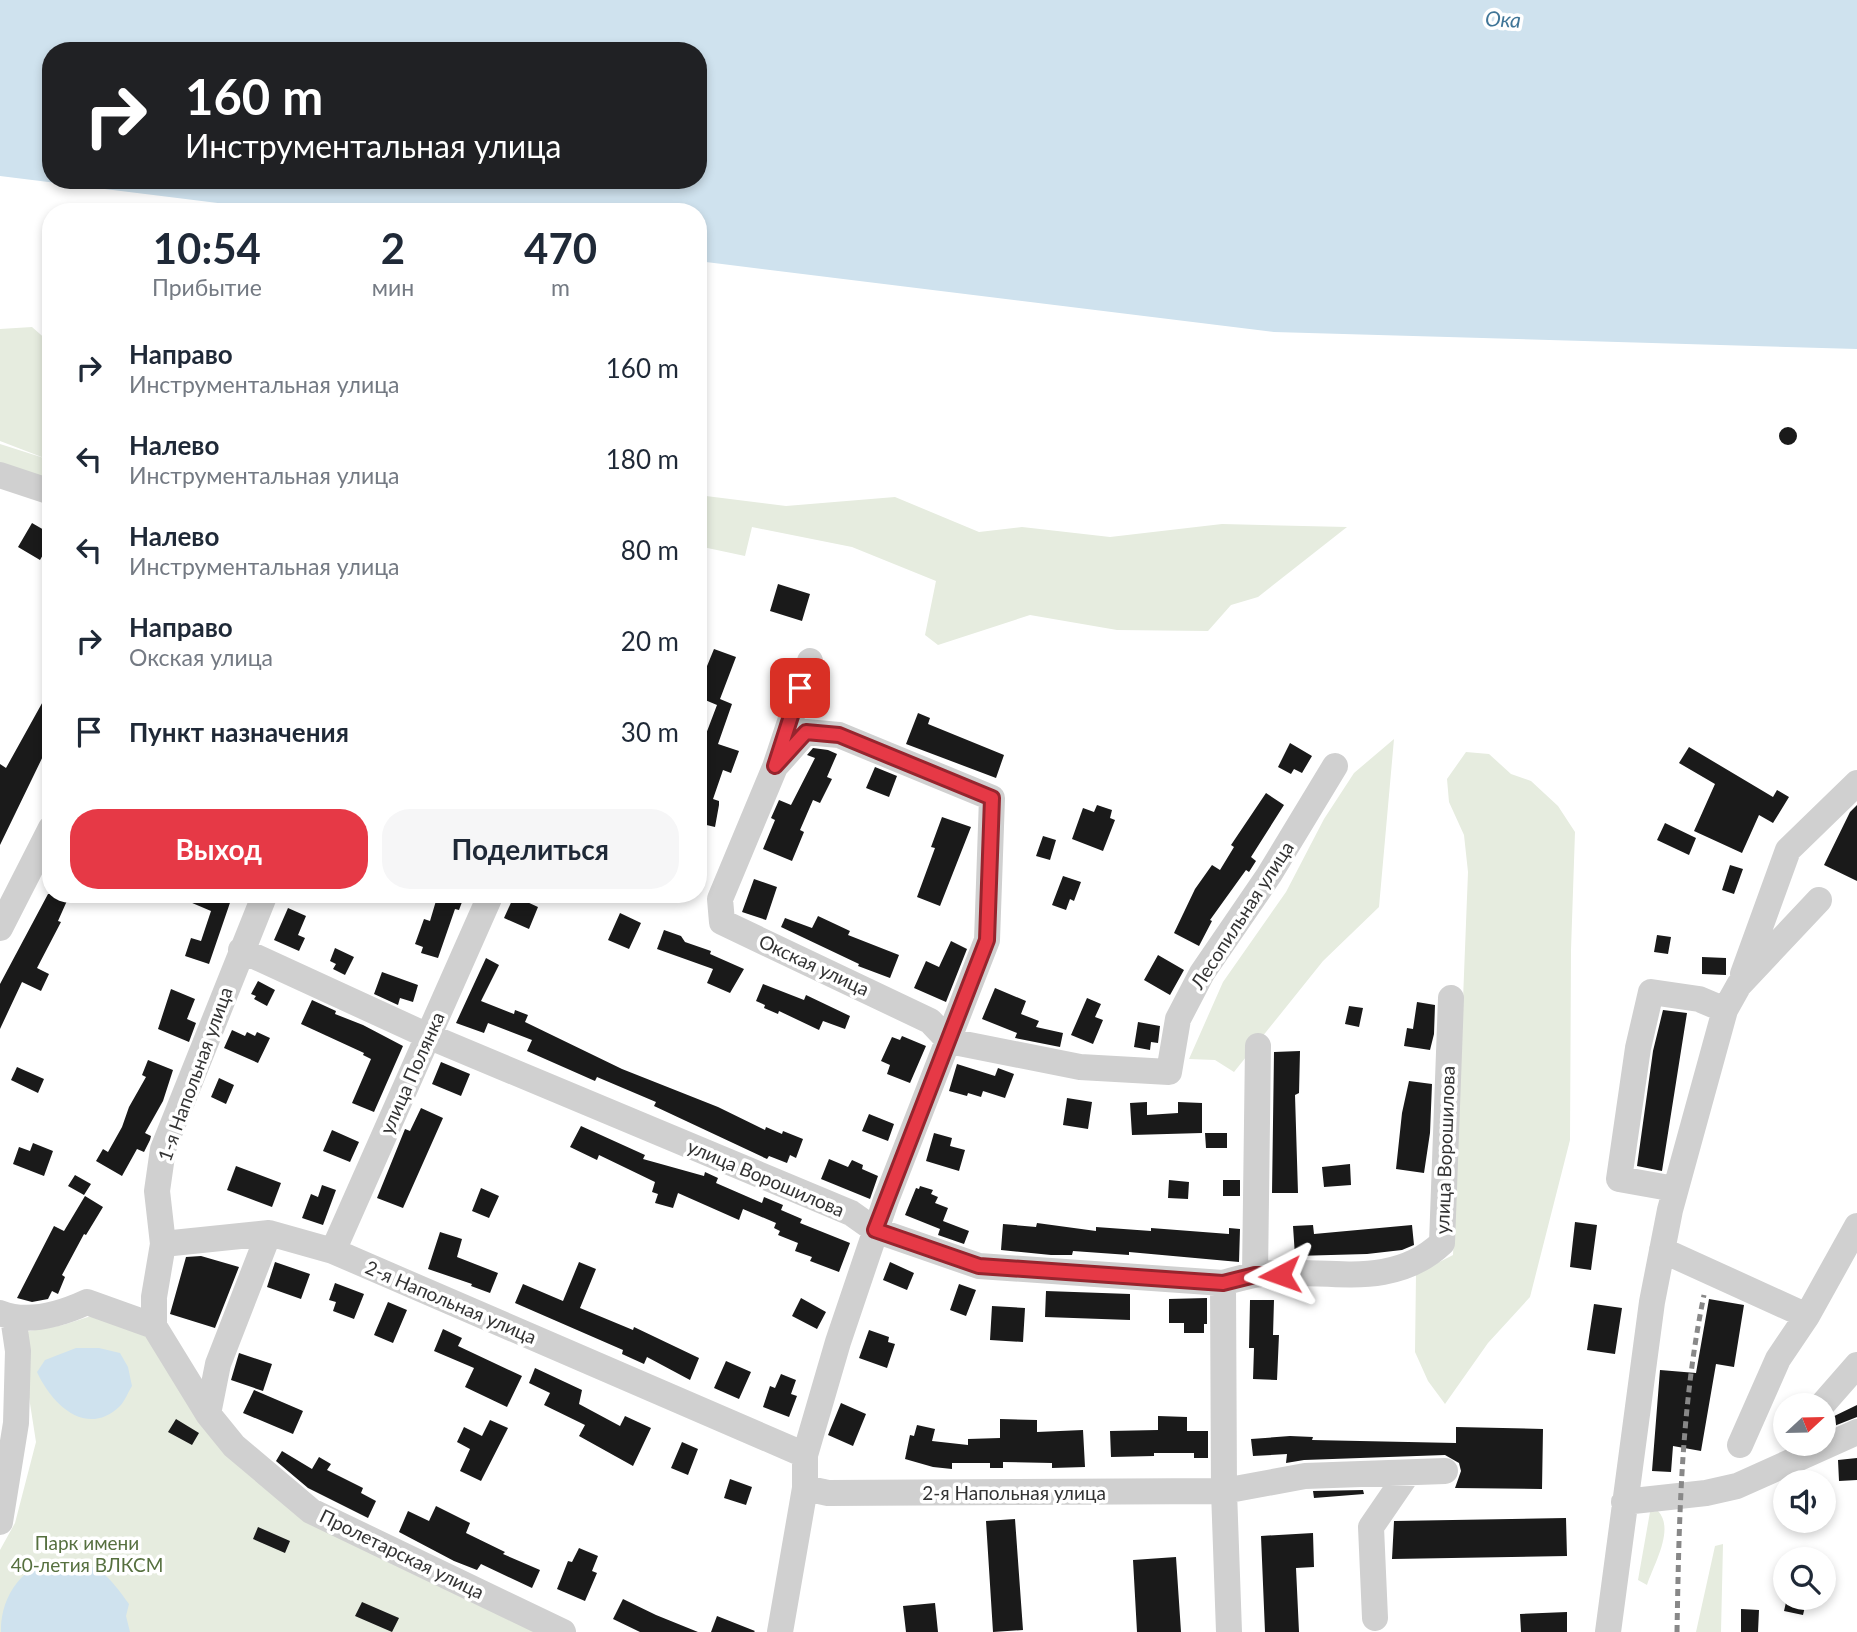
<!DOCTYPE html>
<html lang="ru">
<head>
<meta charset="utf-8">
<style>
  :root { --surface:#fff; --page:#f6f6f7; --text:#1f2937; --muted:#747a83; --accent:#e63946 }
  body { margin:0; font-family:Lato,sans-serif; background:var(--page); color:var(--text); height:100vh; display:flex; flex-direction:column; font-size:26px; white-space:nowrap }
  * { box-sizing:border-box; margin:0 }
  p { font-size:23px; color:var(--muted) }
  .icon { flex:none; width:38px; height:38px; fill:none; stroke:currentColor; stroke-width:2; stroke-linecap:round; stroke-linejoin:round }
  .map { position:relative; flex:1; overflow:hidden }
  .drawer { position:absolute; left:42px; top:203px; width:665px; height:700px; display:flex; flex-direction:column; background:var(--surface); border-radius:28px; box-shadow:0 4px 10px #0003 }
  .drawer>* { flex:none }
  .hud { position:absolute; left:42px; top:42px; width:665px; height:147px; border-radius:28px; box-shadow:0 4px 10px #0003; background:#202124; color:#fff; overflow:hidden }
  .needle { width:46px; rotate:68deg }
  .fabs { position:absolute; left:1773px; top:1393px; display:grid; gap:14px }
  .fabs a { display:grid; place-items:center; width:63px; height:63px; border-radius:50%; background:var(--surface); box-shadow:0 4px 10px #0003; font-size:35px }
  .pin { position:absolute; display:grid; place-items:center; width:60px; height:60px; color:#fff; margin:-30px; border-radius:14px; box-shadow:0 4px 10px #0006 }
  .me { position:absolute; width:77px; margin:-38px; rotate:266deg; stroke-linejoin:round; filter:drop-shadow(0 0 5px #0008) }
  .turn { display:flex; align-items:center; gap:24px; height:147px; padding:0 28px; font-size:32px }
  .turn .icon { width:91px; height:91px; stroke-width:2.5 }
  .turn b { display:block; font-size:49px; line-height:60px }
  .eta { display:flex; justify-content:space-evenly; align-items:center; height:119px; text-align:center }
  .eta b { font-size:42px; font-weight:700; line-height:49px }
  .action { display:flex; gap:14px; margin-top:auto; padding:14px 28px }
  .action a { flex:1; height:80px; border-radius:28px; background:var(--accent); color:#fff; font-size:28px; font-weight:700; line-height:80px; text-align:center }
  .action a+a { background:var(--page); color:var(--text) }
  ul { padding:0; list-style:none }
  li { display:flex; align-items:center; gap:21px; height:91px; padding:0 28px }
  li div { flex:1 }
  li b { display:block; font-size:26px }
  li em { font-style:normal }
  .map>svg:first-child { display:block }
  .green { fill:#e6ecdf }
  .water { fill:#cfe2ee; fill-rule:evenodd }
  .building { fill:#1a1a1a }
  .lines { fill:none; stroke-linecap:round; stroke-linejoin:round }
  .minor { stroke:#d0d0d0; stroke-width:26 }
  .rail { stroke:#888; stroke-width:5; stroke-dasharray:7 5; stroke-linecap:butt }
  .route-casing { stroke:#96252e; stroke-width:18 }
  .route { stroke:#e63946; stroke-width:12 }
  .labels { text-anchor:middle; stroke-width:7; stroke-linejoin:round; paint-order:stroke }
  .street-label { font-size:19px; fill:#333; stroke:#fff }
  .park-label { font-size:19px; fill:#56703f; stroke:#fff }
  .water-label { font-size:21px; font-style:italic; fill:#3f7597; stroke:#fff }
</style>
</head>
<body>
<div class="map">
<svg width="1857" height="1632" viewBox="0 0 1857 1632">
  <rect width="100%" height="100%" fill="#fff"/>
  <path class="green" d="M32,327L48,341L51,348V483L0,466V444L47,459L0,441V329Z
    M698,495L786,506L895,497L979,532L1022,527L1110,537L1222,524L1347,527L1258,597L1231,605L1208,631L1117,630L1030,615L938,645L925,635L936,581L852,547L752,527L745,556L698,546Z
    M1394,739L1379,907L1323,961L1234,1072L1215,1060L1189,1059L1223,982L1286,892L1324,819L1354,773Z
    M1466,752L1489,754L1511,774L1531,781L1558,806L1575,832L1571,950L1570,1140L1530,1297L1488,1343L1445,1404L1428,1381L1415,1352L1416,1274L1453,1255L1468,872L1464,835L1449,802L1447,779Z
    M91,1316L149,1334L230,1456L538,1632H0V1550L15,1523L36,1442L19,1333L63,1325Z
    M1658,1511C1675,1529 1654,1564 1647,1585L1638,1580L1650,1512Z
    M1723,1544L1721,1632H1696L1715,1546Z"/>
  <path class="water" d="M0,0H1857V349L1274,332L698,261V212H290L0,176ZM51,51H698V180H51Z
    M76,1348H99L120,1353L128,1367L132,1386C128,1392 125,1401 120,1406C86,1439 51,1403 37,1372L45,1360Z
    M60,1560C98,1562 108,1575 129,1604L126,1616L130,1632H1C0,1596 24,1562 60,1560Z"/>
  <path class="building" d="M1779 436a9 9 0 1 1 18 0a9 9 0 1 1-18 0Z
    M32,523L51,534V541L40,560L18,547Z
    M778,584L810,594L802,621L770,611Z
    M714,649L736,657L720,699L732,704L718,744L739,751L731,773L723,770L713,799L719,801V805L715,827L698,823V786L706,764L698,761V755L717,705L698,697V688Z
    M51,687V752L46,750L0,845V764L6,768Z
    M918,713L930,718L928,724L1004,755L996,778L906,744Z
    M1290,743L1312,756L1302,773L1294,769L1291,774L1278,767Z
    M1689,747L1773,797L1777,790L1789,797L1773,823L1759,815L1742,853L1694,831L1715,784L1679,763Z
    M813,748L828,750L837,754L827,777L832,779L820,803L813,800L800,830L804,832L792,861L763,849L775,820L771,818L779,800L791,805L815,758L807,755Z
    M875,767L897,776L889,797L866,788Z
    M1266,793L1284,805L1251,857L1256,861L1249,872L1246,870L1210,920L1212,921L1199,946L1174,933L1195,889L1212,865L1220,870L1234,847L1231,845Z
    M1097,805L1112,810L1110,818L1115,820L1103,851L1072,839L1083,808L1094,812Z
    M1857,805V881L1824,865L1850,812Z
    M942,817L971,827L940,906L917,897L935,848L931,847Z
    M1665,823L1696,838L1689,855L1657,840Z
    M1043,836L1056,840L1050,860L1036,856Z
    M1730,865L1743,869L1734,894L1722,890Z
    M1063,876L1081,882L1074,901L1070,899L1066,910L1052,905Z
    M754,879L777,887L766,920L742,912Z
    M48,894H70L58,921L61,922L37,968L49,974L41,991L22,982L0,1029V984Z
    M171,894H233L209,964L185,956L191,938L201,941L211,911Z
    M438,894H465L459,910L455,909L438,958L421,953L423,947L415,944L424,919L430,921Z
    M514,896L538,907L529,929L504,918Z
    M288,908L306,916L298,935L305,938L299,951L274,940Z
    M620,913L641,923L629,949L608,940Z
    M818,916L850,931L848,935L899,955L890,978L858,966L859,964L781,927L785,918L812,928Z
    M664,930L681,936L685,942L711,951L710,954L744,969L730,993L707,983L713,969L657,949Z
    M1657,935L1671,937L1668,954L1654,952Z
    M951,941L967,949L946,1002L914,988L926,961L939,967Z
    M335,948L354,957L345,975L333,969L336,964L330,961Z
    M1158,955L1184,970L1170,995L1144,980Z
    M1702,957L1726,958V975L1702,974Z
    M486,958L499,965L481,1001L514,1014L515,1010L528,1015L525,1022L622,1069L718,1107L765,1130L766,1127L782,1134L783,1131L803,1139L796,1158L790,1155L787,1163L769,1156L767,1159L654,1106L656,1102L597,1077L595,1081L527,1051L532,1040L488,1023L484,1033L456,1023Z
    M382,972L418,985L413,1002L400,998L398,1005L374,994Z
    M258,981L275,990L267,1006L254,999L256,996L251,994Z
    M763,984L804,1000L806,995L850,1016L845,1029L823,1021L819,1030L779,1011L778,1014L764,1008L765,1005L756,1001Z
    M995,988L1026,1001L1021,1014L1039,1021L1036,1027L1063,1033L1060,1047L1015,1038L1017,1033L982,1019Z
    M171,989L195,999L187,1019L196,1023L189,1042L158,1029Z
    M1087,998L1101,1004L1095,1017L1103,1020L1093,1044L1071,1035Z
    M312,1000L336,1011L335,1014L363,1025L403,1046L374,1112L352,1103L371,1059L363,1055L364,1053L301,1024Z
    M1417,1002L1435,1005L1434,1034L1430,1050L1404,1046L1407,1028L1413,1029Z
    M1349,1006L1363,1008L1359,1027L1345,1024Z
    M1663,1010L1687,1013L1662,1171L1637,1166L1653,1051Z
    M1138,1022L1160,1026L1158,1043L1151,1042L1150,1050L1134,1047Z
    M232,1030L245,1036L247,1032L255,1036L257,1032L270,1038L258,1063L224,1048Z
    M902,1036L926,1046L910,1083L887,1074L890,1065L881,1061L892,1037L900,1040Z
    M1300,1051L1299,1093L1295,1095L1298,1193H1272L1274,1052Z
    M148,1060L173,1070L163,1101L145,1133L151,1136L150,1140L144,1152L137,1149L122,1176L96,1161L103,1149L108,1152L122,1127L129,1107L146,1077L142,1075Z
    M441,1062L470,1074L461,1096L432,1084Z
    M957,1064L995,1076L998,1068L1014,1074L1005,1098L983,1091L981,1097L968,1093L967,1096L949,1091Z
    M17,1067L44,1079L38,1093L11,1080Z
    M219,1078L234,1085L226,1104L211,1097Z
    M1409,1081L1432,1084L1430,1133L1424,1173L1396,1169L1402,1113Z
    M1067,1098L1092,1102L1088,1129L1063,1125Z
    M1147,1102V1115L1178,1113V1102L1202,1103V1133L1132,1135L1130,1103Z
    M421,1108L443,1118L403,1208L377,1198L405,1129L410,1131Z
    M869,1114L894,1124L888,1141L862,1131Z
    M581,1126L645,1155L643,1159L704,1176L705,1172L718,1178L716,1183L762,1203L764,1197L783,1205L781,1210L802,1219L800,1223L850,1243L839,1272L810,1261L812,1257L795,1251L798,1243L778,1235L780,1231L774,1228L776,1223L743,1209L739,1220L678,1193L673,1208L655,1203L658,1194L652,1192L655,1182L599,1155L597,1160L570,1147Z
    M332,1130L359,1142L350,1162L323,1151Z
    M934,1133L952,1138L950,1146L965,1150L959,1171L926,1161Z
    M1205,1133H1227V1148H1206Z
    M33,1143L53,1151L44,1176L13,1164L19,1147L30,1151Z
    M829,1159L848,1167L852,1160L863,1165L862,1169L878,1176L870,1199L821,1179Z
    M1350,1164L1351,1185L1324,1187L1322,1167Z
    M236,1166L281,1183L272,1207L227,1190Z
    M75,1175L91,1184L84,1195L68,1186Z
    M1169,1180L1189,1182L1188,1199L1168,1198Z
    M1223,1180H1240V1196H1223Z
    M322,1185L336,1190L323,1225L302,1218L311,1194L318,1197Z
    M920,1186L933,1190L931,1194L938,1197L935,1203L948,1208L943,1221L969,1231L964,1244L938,1235L940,1229L905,1215L916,1188L919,1189Z
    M481,1188L499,1196L489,1218L472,1211Z
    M85,1196L103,1207L86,1235L84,1234L62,1275L65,1277L58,1294L52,1291L48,1299L32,1302L17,1298L54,1226L64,1231Z
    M1575,1222L1597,1225L1591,1270L1570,1267Z
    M1037,1223L1096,1231V1227L1151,1231V1228L1229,1234V1228L1240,1229L1239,1262L1129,1252V1255L1073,1251L1072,1255H1051L1001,1250L1003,1224L1036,1227Z
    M1313,1225L1314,1234L1412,1225L1414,1245L1402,1250L1367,1254L1295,1256L1293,1226Z
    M440,1232L462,1239L457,1257L498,1273L490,1293L471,1286L472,1284L428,1269Z
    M201,1256L239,1267L215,1328L170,1314L186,1257Z
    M275,1262L310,1274L301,1299L267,1287Z
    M579,1262L596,1269L580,1308L633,1330L634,1327L699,1358L690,1380L647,1357L644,1364L622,1354L623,1350L515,1303L523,1284L563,1301Z
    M890,1262L914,1273L907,1290L883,1280Z
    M335,1283L364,1294L354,1319L333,1311L336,1302L329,1300Z
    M959,1284L976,1290L966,1316L950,1310Z
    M1046,1291L1130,1294V1320L1045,1317Z
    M801,1298L826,1312L817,1329L792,1316Z
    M1207,1298V1324H1204V1333H1184V1323H1169V1299Z
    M1709,1299L1744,1305L1734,1367L1716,1364L1701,1451L1673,1446L1671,1472L1652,1471L1660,1370L1696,1373Z
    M1250,1300H1274L1273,1335H1279L1277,1380L1253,1379L1254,1348H1249Z
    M388,1302L407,1310L393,1343L374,1335Z
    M1594,1304L1622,1308L1615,1354L1587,1350Z
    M992,1306L1025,1308L1023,1342L990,1340Z
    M443,1329L462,1338L458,1346L522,1376L507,1407L465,1387L474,1368L434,1351Z
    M869,1330L889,1337L888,1342L895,1344L887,1368L859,1358Z
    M239,1353L272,1364L263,1391L231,1380Z
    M726,1361L751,1372L739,1399L714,1388Z
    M535,1368L582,1390L579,1404L620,1426L625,1416L651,1428L633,1466L579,1436L585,1425L544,1405L550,1393L529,1383Z
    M781,1374L796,1380L791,1394L797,1396L789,1417L763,1407L770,1386L775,1388Z
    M254,1390L303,1411L293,1434L243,1413Z
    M841,1403L866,1414L853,1446L828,1435Z
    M1857,1405V1417L1824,1430V1421Z
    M1158,1416L1187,1417V1431H1208V1458H1194V1453H1154V1456L1111,1457L1110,1431L1158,1430Z
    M176,1419L199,1433L192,1445L168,1432Z
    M1000,1419L1037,1420V1432L1083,1430L1085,1467L1052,1468V1463L1003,1462V1468H990V1463H952V1469L933,1467L905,1459L910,1435L914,1436L917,1425L935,1429L932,1441L968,1445V1439L1000,1438Z
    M490,1420L508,1428L481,1481L460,1471L470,1449L457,1442L464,1427L482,1436Z
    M1456,1427L1543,1429L1542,1489L1455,1488L1461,1471L1459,1463L1445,1455L1304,1460L1286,1463L1287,1454L1253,1456L1251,1439L1290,1436L1313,1437L1312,1440L1456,1443Z
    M682,1442L698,1449L688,1475L671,1468Z
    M282,1451L312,1469L319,1457L331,1464L327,1470L363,1488L361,1493L376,1501L368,1518L308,1488L276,1461Z
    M1857,1458V1480L1839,1481L1838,1460Z
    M730,1479L752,1487L746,1505L724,1498Z
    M1363,1490L1364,1494L1314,1498L1313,1491Z
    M436,1506L470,1523L466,1533L505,1552L503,1554L540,1570L532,1588L481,1564L477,1570L454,1561L399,1532L408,1511L429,1521Z
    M1566,1518L1567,1556L1392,1559L1394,1521Z
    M1015,1519L1023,1630L993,1632L986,1521Z
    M258,1527L290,1541L285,1553L253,1539Z
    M1313,1533L1314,1567L1296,1568L1299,1632H1265L1261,1536Z
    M579,1548L598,1556L592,1571L597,1573L585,1601L557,1589L568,1561L572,1562Z
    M1176,1557L1181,1632H1137L1133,1560Z
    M1787,1598H1807L1803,1615L1784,1611Z
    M623,1599L656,1615L698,1632H640L613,1619Z
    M362,1602L399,1618L392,1632L355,1616Z
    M935,1603L938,1632H906L903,1606Z
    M1741,1609L1759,1610L1758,1632H1741Z
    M1567,1612V1632H1521L1520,1614Z
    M717,1616L755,1631L754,1632H711Z"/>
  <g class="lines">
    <path class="minor" d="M0,475L51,492
      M810,661L775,767L720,899L722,922L930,1021L949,1041L1080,1067L1169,1072L1178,1019L1202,973L1269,875L1335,766
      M775,767L806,732L839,735L992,798L987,940L886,1200L838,1342L805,1455V1488L780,1632
      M0,928L51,828
      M241,950L428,1036L851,1213L875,1230L979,1266L1223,1283C1233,1280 1244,1277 1254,1275C1319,1265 1388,1294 1442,1243L1451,998
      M1743,974L1788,850L1857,783
      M1675,1189L1619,1179L1638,1048L1651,992L1699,999L1725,1010
      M163,1244L269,1233
      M1662,1250L1807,1316L1857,1226
      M333,1251L491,894
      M1255,1275L1258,1046
      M1223,1283L1224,1491L1229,1632
      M0,1313C28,1324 61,1314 87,1302L154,1326
      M154,1326L208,1414L234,1446L311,1511L563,1632
      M154,1326V1297L163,1244L157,1191L163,1149L265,894
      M1822,1405L1857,1365
      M208,1414L218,1364L269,1233L333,1251L805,1455
      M1740,1445L1778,1359L1807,1316
      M805,1488L828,1493L1224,1491L1305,1476L1445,1471
      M1624,1502L1706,1493L1737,1486L1857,1432
      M0,1522L16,1423L18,1351L13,1317
      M1375,1618L1371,1527L1408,1473
      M1608,1632L1652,1302L1670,1210L1725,1010L1739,985L1819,900"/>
    <path class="rail" d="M1677,1632C1679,1519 1681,1406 1704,1295"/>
  </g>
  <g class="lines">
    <defs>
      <path id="route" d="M800,688L775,766L806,732L839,735L992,798L987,940L875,1230L979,1266L1223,1283L1255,1275H1280"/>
    </defs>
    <use href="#route" class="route-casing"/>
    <use href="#route" class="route"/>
  </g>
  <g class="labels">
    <g class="street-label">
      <text transform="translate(1242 915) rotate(-57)" y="7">Лесопильная улица</text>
      <text transform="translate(814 965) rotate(25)" y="7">Окская улица</text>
      <text transform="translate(412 1073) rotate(-66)" y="7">улица Полянка</text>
      <text transform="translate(195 1074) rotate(-70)" y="7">1-я Напольная улица</text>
      <text transform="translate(1445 1150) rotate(-88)" y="7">улица Ворошилова</text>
      <text transform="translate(766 1178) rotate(23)" y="7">улица Ворошилова</text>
      <text transform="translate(451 1302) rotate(23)" y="7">2-я Напольная улица</text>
      <text x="1014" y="1500">2-я Напольная улица</text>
      <text transform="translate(402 1554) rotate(26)" y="7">Пролетарская улица</text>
    </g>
    <g class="park-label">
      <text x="87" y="1550">Парк имени<tspan x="87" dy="22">40-летия ВЛКСМ</tspan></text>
    </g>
    <g class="water-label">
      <text transform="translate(1503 20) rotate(3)" y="7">Ока</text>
    </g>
  </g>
</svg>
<div class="fabs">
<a><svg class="needle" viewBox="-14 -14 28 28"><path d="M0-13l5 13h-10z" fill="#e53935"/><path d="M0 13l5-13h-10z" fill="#747a83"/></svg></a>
<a><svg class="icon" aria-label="sound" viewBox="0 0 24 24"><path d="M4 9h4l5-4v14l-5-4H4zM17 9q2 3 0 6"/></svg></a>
<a><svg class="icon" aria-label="search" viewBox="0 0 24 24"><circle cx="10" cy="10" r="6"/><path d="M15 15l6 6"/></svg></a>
</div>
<div class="pin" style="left:800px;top:688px;background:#d93025"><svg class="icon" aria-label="arrive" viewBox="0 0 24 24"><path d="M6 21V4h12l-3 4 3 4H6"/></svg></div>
<svg class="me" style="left:1280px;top:1275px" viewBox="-20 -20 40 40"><path d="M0-17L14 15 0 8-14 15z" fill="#e63946" stroke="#fff" stroke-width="4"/></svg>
<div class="hud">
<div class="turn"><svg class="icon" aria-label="right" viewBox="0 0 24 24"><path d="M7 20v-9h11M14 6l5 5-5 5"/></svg><div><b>160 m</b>Инструментальная улица</div></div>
</div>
<section class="drawer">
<div class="eta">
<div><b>10:54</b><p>Прибытие</p></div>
<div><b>2</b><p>мин</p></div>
<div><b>470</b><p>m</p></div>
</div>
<ul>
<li><svg class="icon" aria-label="right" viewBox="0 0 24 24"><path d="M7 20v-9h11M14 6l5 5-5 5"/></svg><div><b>Направо</b><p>Инструментальная улица</p></div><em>160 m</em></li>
<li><svg class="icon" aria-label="left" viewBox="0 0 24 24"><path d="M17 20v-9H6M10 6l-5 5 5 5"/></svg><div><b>Налево</b><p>Инструментальная улица</p></div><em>180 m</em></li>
<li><svg class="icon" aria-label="left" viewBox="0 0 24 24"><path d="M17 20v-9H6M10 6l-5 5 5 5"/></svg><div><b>Налево</b><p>Инструментальная улица</p></div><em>80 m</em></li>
<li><svg class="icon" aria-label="right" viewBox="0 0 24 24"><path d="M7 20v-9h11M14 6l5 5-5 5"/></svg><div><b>Направо</b><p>Окская улица</p></div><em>20 m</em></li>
<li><svg class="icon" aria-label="arrive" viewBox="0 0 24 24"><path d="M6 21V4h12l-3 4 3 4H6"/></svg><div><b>Пункт назначения</b></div><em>30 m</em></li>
</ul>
<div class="action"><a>Выход</a><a>Поделиться</a></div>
</section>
</div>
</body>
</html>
